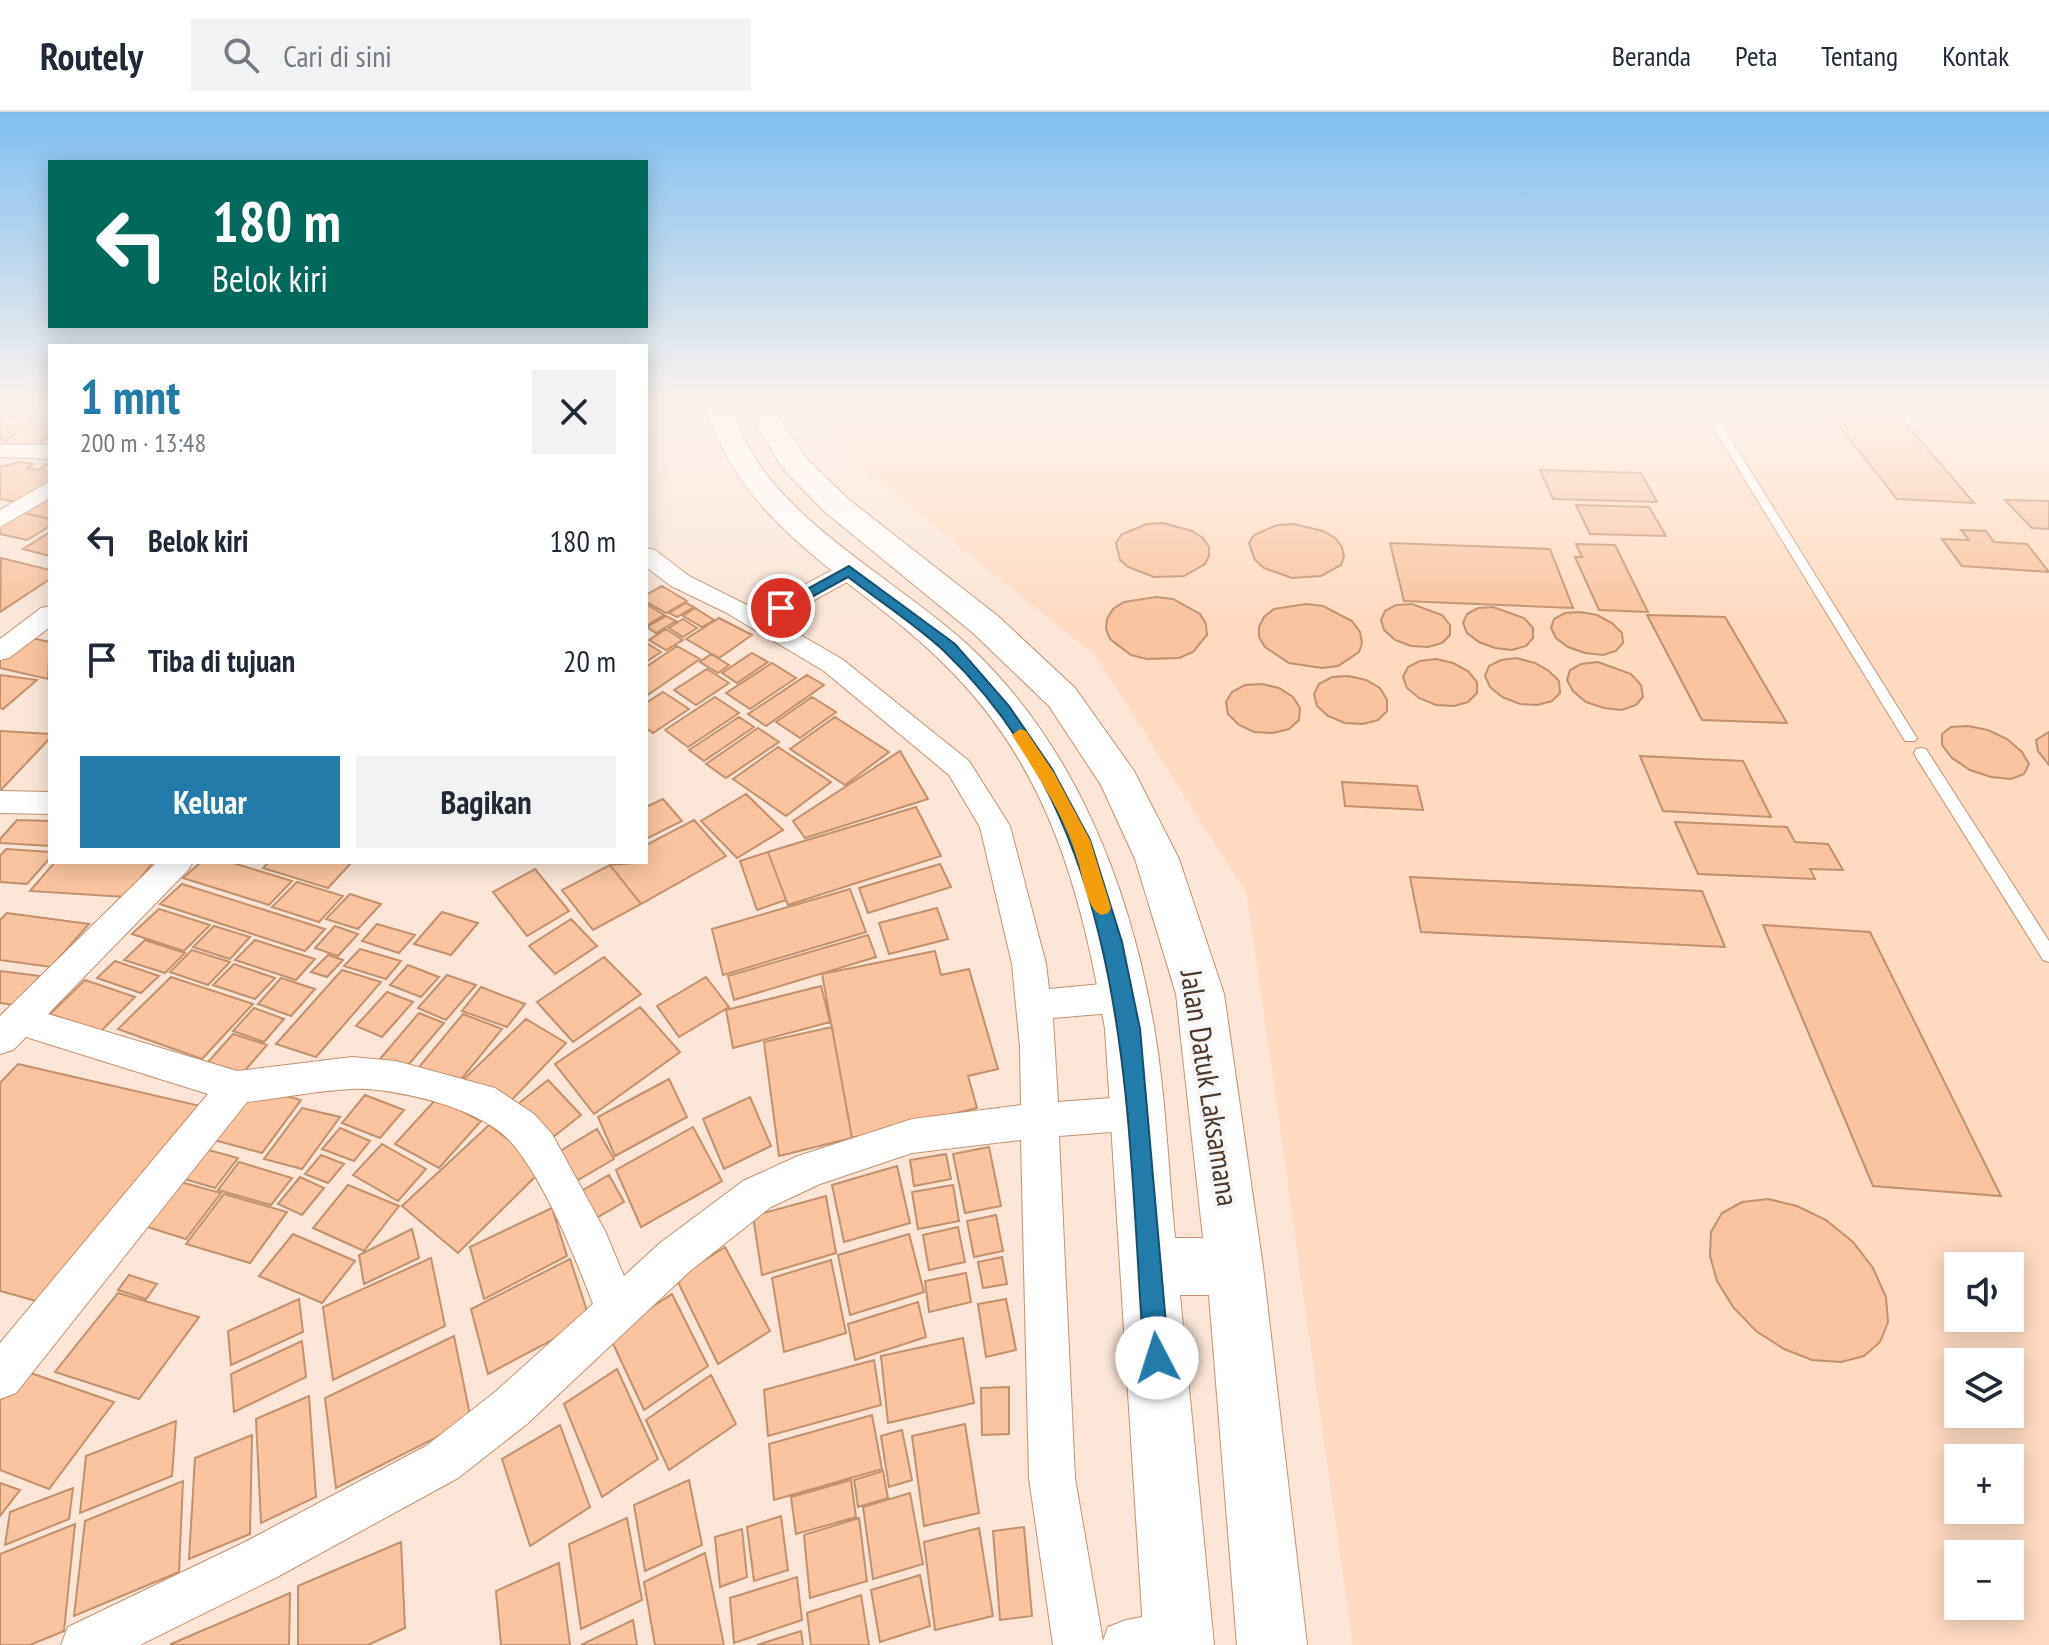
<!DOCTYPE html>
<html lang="id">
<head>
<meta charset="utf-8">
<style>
  :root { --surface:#fff; --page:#f2f2f3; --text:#1f2937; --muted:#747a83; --line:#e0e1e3; --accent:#227ba9 }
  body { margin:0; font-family:"PT Sans Narrow",sans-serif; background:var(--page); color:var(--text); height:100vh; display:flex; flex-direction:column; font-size:30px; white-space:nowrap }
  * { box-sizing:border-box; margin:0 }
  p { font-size:26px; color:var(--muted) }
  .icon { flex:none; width:44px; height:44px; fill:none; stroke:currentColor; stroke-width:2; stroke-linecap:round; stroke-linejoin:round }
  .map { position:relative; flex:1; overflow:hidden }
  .drawer { position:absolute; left:48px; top:232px; width:600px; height:520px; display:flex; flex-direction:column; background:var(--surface); border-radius:0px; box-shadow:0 4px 20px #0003 }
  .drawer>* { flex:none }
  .hud { position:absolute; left:48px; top:48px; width:600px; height:168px; border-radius:0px; box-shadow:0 4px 20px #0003; background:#00695c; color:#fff; overflow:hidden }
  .fabs { position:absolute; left:1944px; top:1140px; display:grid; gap:16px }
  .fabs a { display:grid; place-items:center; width:80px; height:80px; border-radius:0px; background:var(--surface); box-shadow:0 4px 20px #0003; font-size:40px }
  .pin { position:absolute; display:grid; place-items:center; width:68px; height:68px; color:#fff; margin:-34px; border:4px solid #fff; border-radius:50%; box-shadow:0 2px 8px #0007 }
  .me { position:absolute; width:88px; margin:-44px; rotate:355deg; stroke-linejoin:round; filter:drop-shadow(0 0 6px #0008) }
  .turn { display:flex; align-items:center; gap:28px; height:168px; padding:0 32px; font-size:36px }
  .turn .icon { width:104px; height:104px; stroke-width:2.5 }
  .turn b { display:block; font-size:56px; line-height:68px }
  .round { display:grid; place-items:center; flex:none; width:84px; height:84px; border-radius:0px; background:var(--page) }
  .summary { display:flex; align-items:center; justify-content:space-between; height:136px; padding:0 32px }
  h1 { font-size:48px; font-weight:700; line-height:60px; color:var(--accent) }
  .primary-button { display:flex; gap:16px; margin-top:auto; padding:16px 32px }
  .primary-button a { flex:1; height:92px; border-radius:0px; background:var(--accent); color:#fff; font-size:32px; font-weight:700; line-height:92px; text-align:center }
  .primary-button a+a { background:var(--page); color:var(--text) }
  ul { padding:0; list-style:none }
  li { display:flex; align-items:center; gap:24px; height:120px; padding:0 32px }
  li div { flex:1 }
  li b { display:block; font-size:30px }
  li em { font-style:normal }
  header { display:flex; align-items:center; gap:48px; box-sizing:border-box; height:112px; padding:0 40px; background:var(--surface); border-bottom:2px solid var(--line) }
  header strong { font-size:38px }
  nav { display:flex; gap:44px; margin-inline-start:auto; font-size:28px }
  .search { width:560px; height:72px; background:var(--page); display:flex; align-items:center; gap:20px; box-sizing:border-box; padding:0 28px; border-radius:0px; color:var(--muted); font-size:30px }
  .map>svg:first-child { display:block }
  .built { fill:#fedac0; fill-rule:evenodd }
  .building { fill:#f9c49f; stroke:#c2916d; stroke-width:2 }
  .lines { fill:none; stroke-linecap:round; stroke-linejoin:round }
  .lane-casing { stroke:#c4926e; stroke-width:2 }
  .street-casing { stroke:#c4926e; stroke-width:2 }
  .highway-casing { stroke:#c4926e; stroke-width:2 }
  .lane { fill:#fff; fill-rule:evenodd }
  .street { fill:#fff; fill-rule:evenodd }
  .highway { fill:#fff; fill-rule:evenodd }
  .route { fill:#227ba9; stroke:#16506e; stroke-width:2 }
  .slow { fill:#f59e0b }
  .labels { text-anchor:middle; stroke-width:8; stroke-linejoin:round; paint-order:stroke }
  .street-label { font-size:30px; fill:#4d3829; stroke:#f7f7f7 }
</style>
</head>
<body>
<header>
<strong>Routely</strong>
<div class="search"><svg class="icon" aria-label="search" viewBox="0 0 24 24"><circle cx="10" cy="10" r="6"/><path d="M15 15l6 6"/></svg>Cari di sini</div>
<nav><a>Beranda</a><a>Peta</a><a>Tentang</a><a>Kontak</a></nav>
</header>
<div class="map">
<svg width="2049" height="1533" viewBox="0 0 2049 1533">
  <rect width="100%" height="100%" fill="#fae5d6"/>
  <path class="built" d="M814,291H2049V1533H1353L1247,783L1095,543L845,343ZM1958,1154H2010V1206H1958ZM1958,1250H2010V1302H1958ZM1958,1346H2010V1398H1958ZM1958,1442H2010V1494H1958Z"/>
  <path class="building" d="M16,291H47L30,306L0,305Z
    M1787,291H1830L1834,296L1790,295Z
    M1826,297L1896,300L1974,391L1897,387Z
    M0,306H28L0,329Z
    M33,306L50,307V323L39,333L2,332Z
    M20,350L33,352L27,356L38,358L50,350V369L16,390L0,387V355Z
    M1540,358L1641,361L1657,390L1553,387Z
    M50,384V407L20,400Z
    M2005,388L2049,389V417L2032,416Z
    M1576,393L1649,395L1666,424L1590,422Z
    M20,400L50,407V414L27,428L0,422V413Z
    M1163,411L1192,419L1203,426L1209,435V444L1205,452L1184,464L1154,465L1128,455L1120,448L1116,431L1122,422L1147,412Z
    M1293,412L1323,419L1335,426L1342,435L1344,445L1341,453L1321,464L1292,466L1264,456L1255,448L1249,431L1254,423L1277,413Z
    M1961,418L1986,419L1994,430L2027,432L2049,460L1962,454L1942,427L1969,428Z
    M50,420V444L23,437Z
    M1390,431L1550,437L1573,496L1404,489Z
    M1576,432L1615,433L1648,500L1599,498L1575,445H1582Z
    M1,446L50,458V467L0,500Z
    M662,474L687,489L666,501L646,490V483Z
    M1156,485L1173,487L1200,502L1206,512L1207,523L1193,540L1179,546L1147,547L1131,543L1110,527L1106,517L1107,507L1113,497L1124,490Z
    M686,491L694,495L677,505L669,501Z
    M646,492L664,503L646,514Z
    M1306,492L1323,494L1352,509L1360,520L1362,531L1359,540L1338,554L1322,556L1289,551L1265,535L1259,525V515L1264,505L1274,497Z
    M1412,492L1442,503L1450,513V523L1442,531L1428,535L1411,534L1395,528L1384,518L1381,508L1385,499L1396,493Z
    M1493,495L1524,506L1533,516V526L1526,534L1512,538L1495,536L1479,530L1467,521L1463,511L1467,502L1478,496Z
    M695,496L714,508L702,515L683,504Z
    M1580,500L1597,503L1612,511L1622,521L1623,531L1616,539L1603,543L1585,541L1568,535L1556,526L1551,516L1554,507L1565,501Z
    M1647,503L1725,505L1787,611L1702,608Z
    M666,504L676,509L656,521L647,515Z
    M719,506L752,523L719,546L686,527Z
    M683,507L697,516L683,525L669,516Z
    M666,517L683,528L666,538L649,528Z
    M27,525L50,530L48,567L0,556V545Z
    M648,532L661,540L646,550V533Z
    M677,534L700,547L646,584V555Z
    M752,541L768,550L737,571L722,561Z
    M711,542L729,553L718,561L700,550Z
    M1516,546L1535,551L1549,559L1559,569L1560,581L1552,589L1537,593L1520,592L1502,585L1490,575L1485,564L1489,554L1501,548Z
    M1436,547L1453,551L1468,559L1477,570V581L1468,590L1454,594L1436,593L1419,586L1407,576L1403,565L1408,555L1420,549Z
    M1598,550L1631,562L1641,573L1643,585L1636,593L1622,598L1604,596L1586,590L1573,579L1567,568L1570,558L1581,552Z
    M772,551L796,566L750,597L726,581Z
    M707,557L729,571L696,593L674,578Z
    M0,563L37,568L3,597L0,596Z
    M807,563L824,573L766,614L748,602Z
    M1348,564L1366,568L1380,576L1387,588V599L1378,608L1363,612L1345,611L1328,604L1317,594L1314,582L1319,572L1332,565Z
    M1262,572L1279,576L1293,585L1300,596L1299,608L1289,617L1273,621L1254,620L1239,613L1228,602L1226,590L1232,580L1245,573Z
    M663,580L689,597L653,621L646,616V591Z
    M715,585L739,601L688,635L665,618Z
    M812,585L836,600L800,626L776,610Z
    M739,605L754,615L704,649L689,638Z
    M835,605L889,640L845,673L790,637Z
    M1968,614L1988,618L2007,627L2022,640L2029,652L2024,662L2011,667L1991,665L1970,658L1952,646L1942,633V622L1951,615Z
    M758,616L779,630L726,666L706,652Z
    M0,619L50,622V626L0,679Z
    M2049,620V653L2038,639L2036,628Z
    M778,635L831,670L786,704L733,667Z
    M900,639L928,687L805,726L793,709Z
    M1640,644L1743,649L1771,705L1663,699Z
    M1342,670L1417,674L1423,698L1345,694Z
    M746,682L783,718L737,746L701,709Z
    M663,687L682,709L646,727V695Z
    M916,695L941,744L788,793L768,740Z
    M17,708L50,709V734L0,731V727Z
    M694,708L726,744L641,792L610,753L646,750V733Z
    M1675,710L1787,715L1795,730L1828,732L1843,758L1810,757L1815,767L1698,762Z
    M6,737L50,740V746L27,772L0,770V744Z
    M768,740L786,788L757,798L740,749Z
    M55,750H153L126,785L30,779Z
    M201,750H230L292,769L269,793L183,766Z
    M269,750H352L328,776L263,756Z
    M940,752L951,775L868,801L859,776Z
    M610,753L641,792L593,818L562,778Z
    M535,757L569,799L527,824L493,780Z
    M1410,765L1702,779L1725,835L1421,820Z
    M297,770L343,784L319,810L272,795Z
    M182,772L325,817L305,839L160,792Z
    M850,777L866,820L723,863L712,817Z
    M350,782L381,792L358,817L326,807Z
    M937,796L948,827L889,842L879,811Z
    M159,797L210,813L184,839L132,822Z
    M442,800L478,811L451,843L414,832Z
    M7,801L89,812L51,855L0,848V808Z
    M571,807L597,834L555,862L529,834Z
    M377,812L415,823L399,841L362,829Z
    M1763,813L1870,820L2001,1084L1873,1074Z
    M214,814L250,825L230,847L193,835Z
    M335,814L358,822L338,844L315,836Z
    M868,823L876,845L734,888L728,864Z
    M145,828L185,841L165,861L124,848Z
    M255,828L315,847L296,868L235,848Z
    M360,837L401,849L386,867L344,854Z
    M192,838L230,850L208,873L170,860Z
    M935,839L941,863L969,857L998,957L968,964L977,996L852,1026L822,862Z
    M328,843L343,848L327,865L311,860Z
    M604,845L641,882L573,930L537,890Z
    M115,849L159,864L141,881L97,866Z
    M234,852L275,866L255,887L213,873Z
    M408,853L439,865L421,885L390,873Z
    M342,858L381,870L316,945L276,932Z
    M0,859L40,864L15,893L0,891Z
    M447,863L476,873L446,908L418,896Z
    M171,865L253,892L202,947L118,917Z
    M706,865L729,895L679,925L657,894Z
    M281,866L315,877L291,904L258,892Z
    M85,868L135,885L100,920L50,902Z
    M821,874L830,910L733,936L726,898Z
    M481,875L525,892L507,915L462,899Z
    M387,880L413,890L382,925L356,914Z
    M640,895L680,940L594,1002L555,952Z
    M254,896L284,907L264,930L233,919Z
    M419,901L444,911L404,958L379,948Z
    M463,902L502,917L459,970L419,955Z
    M526,907L566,931L505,995L463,968Z
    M832,915L852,1026L779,1044L764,930Z
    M233,922L267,933L242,962L208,950Z
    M18,952L205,995L51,1193L0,1179V971Z
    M669,967L687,1005L615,1044L598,1005Z
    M548,968L581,1003L547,1030L514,995Z
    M255,976L301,988L262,1041L214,1028Z
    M365,983L404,998L380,1026L342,1011Z
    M750,985L771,1034L724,1057L703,1007Z
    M437,986L481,1009L439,1056L395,1032Z
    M302,996L340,1005L302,1057L264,1047Z
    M489,1013L545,1055L458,1141L402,1094Z
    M693,1015L722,1069L641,1115L616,1058Z
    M340,1016L370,1029L354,1049L322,1037Z
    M597,1017L614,1047L571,1072L555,1042Z
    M382,1032L426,1057L398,1089L353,1063Z
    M989,1035L1001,1094L965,1101L953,1042Z
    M201,1036L238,1046L215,1076L178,1065Z
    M946,1042L951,1067L914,1074L910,1048Z
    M321,1043L344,1052L328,1071L305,1062Z
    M239,1050L292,1066L271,1093L218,1078Z
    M897,1054L910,1111L844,1130L832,1073Z
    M609,1063L624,1090L586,1112L571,1085Z
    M300,1065L324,1076L302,1103L278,1092Z
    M177,1069L221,1081L186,1127L141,1113Z
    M348,1073L399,1094L364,1139L313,1116Z
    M953,1073L959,1109L918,1117L912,1080Z
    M224,1082L287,1100L250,1151L186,1132Z
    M826,1084L836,1141L762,1163L753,1104Z
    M1768,1087L1797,1094L1826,1108L1853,1130L1873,1156L1886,1185L1888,1210L1880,1230L1864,1244L1841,1250L1812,1248L1784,1237L1756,1219L1733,1195L1717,1169L1710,1144L1711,1120L1722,1101L1742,1090Z
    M552,1096L567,1144L484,1187L470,1135Z
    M996,1103L1003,1139L974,1145L967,1109Z
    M958,1115L965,1150L929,1158L923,1123Z
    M412,1117L419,1146L364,1172L359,1143Z
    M293,1122L355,1149L322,1191L259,1164Z
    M909,1122L924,1180L850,1203L838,1143Z
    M725,1135L770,1219L718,1252L676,1166Z
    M1002,1145L1007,1172L983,1176L978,1150Z
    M431,1146L445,1214L333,1268L323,1195Z
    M570,1147L590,1208L488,1262L471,1197Z
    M831,1148L846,1221L784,1240L772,1166Z
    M966,1161L971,1190L929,1200L925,1169Z
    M129,1163L157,1172L146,1187L118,1178Z
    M118,1181L199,1205L139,1287L55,1260Z
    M672,1182L708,1254L644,1298L609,1223Z
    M299,1187L303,1220L231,1253L228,1219Z
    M1006,1187L1016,1238L986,1245L978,1192Z
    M918,1190L926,1225L855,1248L848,1212Z
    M454,1224L471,1308L336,1376L325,1286Z
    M963,1226L974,1291L888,1311L881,1244Z
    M302,1229L306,1265L234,1300L231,1262Z
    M874,1248L881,1293L768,1324L764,1278Z
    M617,1257L658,1347L602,1385L564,1292Z
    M25,1259L114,1290L49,1377L0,1358V1289Z
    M711,1263L736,1312L669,1358L646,1308Z
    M1009,1275V1322L982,1323L981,1276Z
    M309,1284L316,1385L261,1411L256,1307Z
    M872,1303L882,1357L774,1388L769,1332Z
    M176,1309L172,1364L80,1401L86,1344Z
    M965,1312L979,1401L924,1414L912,1324Z
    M560,1313L590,1395L530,1434L502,1347Z
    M902,1318L912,1368L889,1375L881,1324Z
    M252,1323L250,1422L189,1447L195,1346Z
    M883,1359L888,1386L858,1395L854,1368Z
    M689,1368L702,1433L645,1459L634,1393Z
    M851,1368L856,1405L796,1422L791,1385Z
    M183,1369L179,1460L74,1504L85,1409Z
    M0,1371L20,1378L0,1404Z
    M73,1376L69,1407L5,1433L10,1400Z
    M910,1381L923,1452L873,1467L863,1395Z
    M781,1404L788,1458L754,1469L747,1415Z
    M627,1406L642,1488L581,1517L569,1432Z
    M859,1406L867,1469L810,1486L804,1423Z
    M75,1412L64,1519L30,1533H0V1442Z
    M1024,1415L1032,1504L1000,1508L993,1419Z
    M979,1416L993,1504L935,1518L924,1430Z
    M742,1417L747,1465L720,1475L715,1425Z
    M401,1430L405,1516L368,1533H298V1474Z
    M705,1441L724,1533H655L644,1470Z
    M559,1451L570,1533H501L496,1479Z
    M920,1463L930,1514L880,1530L871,1478Z
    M797,1465L802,1508L734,1531L730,1486Z
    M290,1481L289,1533H171V1532Z
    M861,1483L869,1533H811L807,1501Z
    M633,1508L637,1533H581Z
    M801,1519L803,1533H757Z"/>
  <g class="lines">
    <defs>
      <path id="lane" d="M1698,291H1708L1915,623L1917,626L1915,629H1905Z
        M1921,636L1926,637L2049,829V850L2043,848L1916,645L1914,641L1916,637Z"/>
      <path id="street" d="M0,333H50V347L0,345Z
        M50,369V386L0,415V398Z
        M646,436L655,438L689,464L757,498L840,454H858L861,459L858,464L776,509L842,547L969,649L1010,714L1046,852L1049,877L1123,870L1135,875L1140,885L1135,895L1123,900L1053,906L1058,990L1138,984L1151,989L1157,1001L1151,1013L1138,1018L1059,1024L1075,1366L1103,1529L1108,1515L1126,1508L1180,1498L1198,1505L1205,1523L1201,1533H1053L1029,1366L1021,1028L912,1041L820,1072L771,1095L690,1159L527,1312L458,1366L279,1464L140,1533H61L68,1515L245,1430L426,1334L495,1280L593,1192C575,1144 544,1067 510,1029C480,996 395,975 350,977C316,979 281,986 247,990L16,1281L0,1287V1231L208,982L26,925L13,938L0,942V904L157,750H193L188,758L48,902L237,959L352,945L396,949L495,976L534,1002L552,1022L605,1119L624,1164L660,1131L743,1069L798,1044L912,1007L1021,993L1020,935L1012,852L980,715L949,663L824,559L725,500L671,474L646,455Z
        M50,494V515L9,546L0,548V527L41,496Z
        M0,679L50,680V702L0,701Z"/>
      <path id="highway" d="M704,291H732C736,303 739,315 744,326C782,410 903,472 969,534C1075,633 1130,775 1154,915C1166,984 1168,1056 1175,1126H1203L1176,882L1135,747L1101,673L1049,594L973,521L825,400L784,358L753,308L749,291H777L781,308L806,346L847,386L999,505L1075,576L1134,659L1179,747L1224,882L1263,1155L1307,1533H1237L1209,1183H1180L1214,1533H1144L1105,917C1081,778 1048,653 943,551C855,464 744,420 704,291Z"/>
    </defs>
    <use href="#lane" class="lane-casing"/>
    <use href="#street" class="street-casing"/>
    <use href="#highway" class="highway-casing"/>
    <use href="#lane" class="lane"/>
    <use href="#street" class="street"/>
    <use href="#highway" class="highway"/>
  </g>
  <linearGradient id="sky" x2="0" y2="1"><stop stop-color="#7ebef0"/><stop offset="0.58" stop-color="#fdf3ed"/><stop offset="1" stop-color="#fdf3ed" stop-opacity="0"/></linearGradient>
  <rect width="2049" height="506" fill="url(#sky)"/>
  <path class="route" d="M849,454L955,532L1009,594L1052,657L1090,728L1122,830L1140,917L1169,1246L1166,1255L1157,1259L1148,1255L1144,1246C1126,1002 1136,722 944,539C915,512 879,489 848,465L786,499L781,500L773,496Z"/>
  <path class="slow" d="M1020,617L1026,619L1054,661L1090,728L1111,796L1108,801L1102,803C1086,798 1083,764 1078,749C1065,703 1037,663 1012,623Z"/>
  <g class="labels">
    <g class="street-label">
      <text transform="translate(1209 976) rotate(81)" y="10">Jalan Datuk Laksamana</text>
    </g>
  </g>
</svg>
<div class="fabs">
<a><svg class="icon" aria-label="sound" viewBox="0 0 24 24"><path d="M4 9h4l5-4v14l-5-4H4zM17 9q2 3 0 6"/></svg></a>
<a><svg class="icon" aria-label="layers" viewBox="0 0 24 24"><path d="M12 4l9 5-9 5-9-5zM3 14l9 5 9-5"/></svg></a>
<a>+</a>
<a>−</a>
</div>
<div class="pin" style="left:781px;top:496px;background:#d93025"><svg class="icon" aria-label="arrive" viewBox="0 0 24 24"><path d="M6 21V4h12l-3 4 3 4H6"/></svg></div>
<svg class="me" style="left:1157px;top:1246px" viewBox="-20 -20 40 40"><circle r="19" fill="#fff"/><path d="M0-13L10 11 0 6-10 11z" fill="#227ba9"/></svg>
<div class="hud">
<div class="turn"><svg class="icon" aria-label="left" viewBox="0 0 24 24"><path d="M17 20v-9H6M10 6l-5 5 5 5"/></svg><div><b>180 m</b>Belok kiri</div></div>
</div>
<section class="drawer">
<div class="summary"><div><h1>1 mnt</h1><p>200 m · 13:48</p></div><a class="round"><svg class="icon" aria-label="close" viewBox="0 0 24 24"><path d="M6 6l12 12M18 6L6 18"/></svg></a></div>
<ul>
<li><svg class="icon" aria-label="left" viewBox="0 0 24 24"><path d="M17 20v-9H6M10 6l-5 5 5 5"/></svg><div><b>Belok kiri</b></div><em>180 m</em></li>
<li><svg class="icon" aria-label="arrive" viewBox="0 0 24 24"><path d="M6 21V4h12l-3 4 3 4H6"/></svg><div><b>Tiba di tujuan</b></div><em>20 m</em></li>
</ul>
<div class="primary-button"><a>Keluar</a><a>Bagikan</a></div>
</section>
</div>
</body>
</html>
